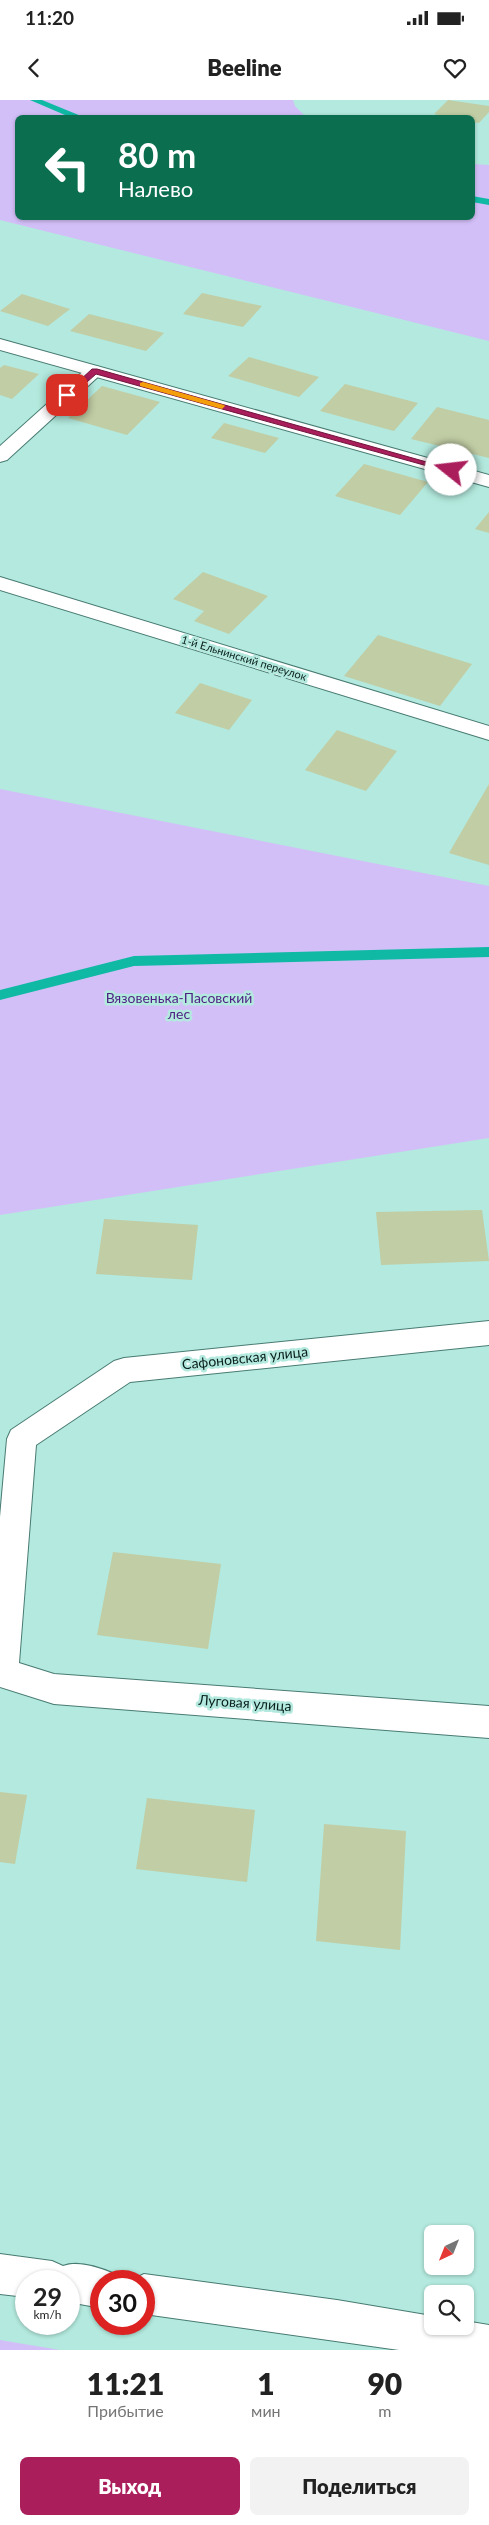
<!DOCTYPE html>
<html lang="ru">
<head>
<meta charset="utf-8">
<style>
  :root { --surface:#fff; --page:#f2f2f2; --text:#222; --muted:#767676; --accent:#ab1e5c }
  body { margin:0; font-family:Lato,sans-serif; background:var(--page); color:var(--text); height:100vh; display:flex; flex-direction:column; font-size:19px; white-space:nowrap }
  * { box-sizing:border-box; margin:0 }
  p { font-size:16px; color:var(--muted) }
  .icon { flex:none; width:28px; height:28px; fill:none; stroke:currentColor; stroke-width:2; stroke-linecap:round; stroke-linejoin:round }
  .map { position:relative; height:2250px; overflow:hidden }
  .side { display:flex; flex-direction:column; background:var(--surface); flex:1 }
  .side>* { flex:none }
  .hud { position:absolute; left:15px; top:15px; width:460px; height:105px; border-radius:8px; box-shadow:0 1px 4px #0004; background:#0b6e4f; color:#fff; overflow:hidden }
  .needle { width:32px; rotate:223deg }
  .tools { position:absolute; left:424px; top:2125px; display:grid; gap:10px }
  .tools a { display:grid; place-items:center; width:50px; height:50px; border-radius:8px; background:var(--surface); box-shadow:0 1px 4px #0004; font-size:25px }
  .speed { position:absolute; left:15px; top:2170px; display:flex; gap:10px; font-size:25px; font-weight:700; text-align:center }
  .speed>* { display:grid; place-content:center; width:65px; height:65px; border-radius:50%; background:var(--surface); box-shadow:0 1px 4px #0004; line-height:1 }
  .speed small { font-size:12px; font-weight:400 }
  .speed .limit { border:8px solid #d22; background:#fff; color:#111 }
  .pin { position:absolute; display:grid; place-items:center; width:42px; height:42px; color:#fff; margin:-21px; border-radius:10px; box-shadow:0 2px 8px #0006 }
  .me { position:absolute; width:55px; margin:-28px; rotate:286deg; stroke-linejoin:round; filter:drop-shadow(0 0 4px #0008) }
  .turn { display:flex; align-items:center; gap:18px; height:105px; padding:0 20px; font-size:22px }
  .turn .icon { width:65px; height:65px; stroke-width:2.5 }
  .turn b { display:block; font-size:35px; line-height:42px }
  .eta { display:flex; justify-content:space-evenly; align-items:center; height:85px; text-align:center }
  .eta b { font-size:30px; font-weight:800; line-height:35px }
  .cta { display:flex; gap:10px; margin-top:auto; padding:10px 20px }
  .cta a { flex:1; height:58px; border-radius:8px; background:var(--accent); color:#fff; font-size:20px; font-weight:800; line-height:58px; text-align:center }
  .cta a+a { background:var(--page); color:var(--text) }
  .status { display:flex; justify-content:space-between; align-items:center; height:35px; padding:0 25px; background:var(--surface); direction:ltr }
  .status svg { height:14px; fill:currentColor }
  header { display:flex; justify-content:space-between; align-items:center; height:65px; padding:0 20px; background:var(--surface); font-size:22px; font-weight:800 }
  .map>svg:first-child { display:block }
  .green { fill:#d3bff8 }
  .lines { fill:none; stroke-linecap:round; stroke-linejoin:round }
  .stream { fill:#10b9a4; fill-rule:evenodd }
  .building { fill:#c1cda4 }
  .service-casing { stroke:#487b72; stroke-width:2 }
  .minor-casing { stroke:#487b72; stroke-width:2 }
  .service { fill:#fff; fill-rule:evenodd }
  .minor { fill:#fff; fill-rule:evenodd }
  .route { fill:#ab1e5c; stroke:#6f143c }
  .slow { fill:#f59e0b }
  .labels { text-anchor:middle; stroke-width:5; stroke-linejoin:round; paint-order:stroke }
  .far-street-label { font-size:11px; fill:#091f1c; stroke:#b3e9de }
  .park-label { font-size:14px; fill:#4e1f82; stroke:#b3e9de }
  .street-label { font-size:14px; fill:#091f1c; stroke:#b3e9de }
</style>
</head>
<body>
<div class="status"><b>11:20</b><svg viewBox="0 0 49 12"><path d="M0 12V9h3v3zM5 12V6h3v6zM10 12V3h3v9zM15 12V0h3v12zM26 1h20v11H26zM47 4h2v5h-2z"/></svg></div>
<header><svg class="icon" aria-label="back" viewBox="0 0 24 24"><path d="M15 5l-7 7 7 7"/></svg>Beeline<svg class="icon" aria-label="heart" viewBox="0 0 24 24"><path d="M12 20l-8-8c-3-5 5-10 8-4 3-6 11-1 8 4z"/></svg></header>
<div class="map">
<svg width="489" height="2250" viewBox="0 0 489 2250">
  <rect width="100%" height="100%" fill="#b3e9de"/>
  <path class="green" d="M0,0H293L295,6L306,17L18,18V118H472L473,64L489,65V241L0,120Z
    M0,689L489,786V1038L0,1115Z
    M0,2240L60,2250H0Z"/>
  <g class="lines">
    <path class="stream" d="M30,0H42L86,18H72Z
      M472,96L489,99V105L472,102Z
      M489,847V857L134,866L0,900V890L134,856Z"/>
  </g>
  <path class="building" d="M448,0L489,6V12L479,23L472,22V18H452L434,14Z
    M202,193L262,206L243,227L183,214Z
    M22,194L70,209L48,226L0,211Z
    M89,214L164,233L146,251L70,231Z
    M249,257L319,277L299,297L228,276Z
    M4,265L39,274L12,299L0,295V268Z
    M345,284L418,303L394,331L320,311Z
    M102,286L160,302L127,335L68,318Z
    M437,307L489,320V358L411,339Z
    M224,323L279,338L265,353L211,338Z
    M364,364L428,382L400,415L335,396Z
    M489,412V433L475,429Z
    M203,472L268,496L229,534L194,521L204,511L173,499Z
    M378,535L472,564L440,606L344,576Z
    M200,583L252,600L229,630L175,613Z
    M337,630L397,651L366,691L305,670Z
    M489,684V765L449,753Z
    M482,1110L489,1161L381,1165L376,1112Z
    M104,1119L198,1125L192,1180L96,1174Z
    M113,1452L221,1464L208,1549L97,1535Z
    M0,1692L27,1695L15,1764L0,1762Z
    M147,1698L255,1710L247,1782L136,1769Z
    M324,1724L406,1731L400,1850L316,1841Z"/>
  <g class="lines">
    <defs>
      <path id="service" d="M94,266L100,267L103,271L100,275L7,360L0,362V346L88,267Z
        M0,2154L52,2161L63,2166C78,2160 101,2168 115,2174L118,2181H101V2208L69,2202V2181H26V2197L0,2194Z
        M144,2174L337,2200L432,2216V2226H465V2221L489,2225V2250H399L144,2214V2181H130Z"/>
      <path id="minor" d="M0,239L489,375V387L0,250Z
        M0,477L489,626V640L0,490Z
        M489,1221V1245L130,1282L36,1345L19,1563L54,1574L489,1606V1638L54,1604L0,1587V1417L7,1339L11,1330L114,1261L124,1258Z"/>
    </defs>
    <use href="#service" class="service-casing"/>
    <use href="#minor" class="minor-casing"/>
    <use href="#service" class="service"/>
    <use href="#minor" class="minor"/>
  </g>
  <path class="route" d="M92,269H97L455,370L449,372L96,274L70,297H65V294Z"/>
  <path class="slow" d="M143,282L224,305L225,306L222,309L140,286V283Z"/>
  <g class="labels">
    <g class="far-street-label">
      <text transform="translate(244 558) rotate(17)" y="4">1-й Ельнинский переулок</text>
    </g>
    <g class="park-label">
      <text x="179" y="903">Вязовенька-Пасовский<tspan x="179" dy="16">лес</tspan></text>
    </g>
    <g class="street-label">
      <text transform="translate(245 1258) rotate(-6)" y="5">Сафоновская улица</text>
      <text transform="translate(245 1603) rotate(4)" y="5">Луговая улица</text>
    </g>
  </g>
</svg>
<div class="tools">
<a><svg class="needle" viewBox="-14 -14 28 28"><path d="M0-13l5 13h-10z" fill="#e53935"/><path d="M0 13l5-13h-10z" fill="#767676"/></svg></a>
<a><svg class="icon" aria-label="search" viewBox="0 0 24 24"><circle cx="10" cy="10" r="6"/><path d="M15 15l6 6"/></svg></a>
</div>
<div class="speed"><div>29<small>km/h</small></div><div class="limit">30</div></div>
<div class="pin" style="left:67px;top:295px;background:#d93025"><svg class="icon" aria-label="arrive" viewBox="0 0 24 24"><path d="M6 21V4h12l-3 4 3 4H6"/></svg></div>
<svg class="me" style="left:451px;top:370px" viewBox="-20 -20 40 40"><circle r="19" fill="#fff"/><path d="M0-13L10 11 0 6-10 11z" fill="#ab1e5c"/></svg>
<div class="hud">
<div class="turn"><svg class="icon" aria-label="left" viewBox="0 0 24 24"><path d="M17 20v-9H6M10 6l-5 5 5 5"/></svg><div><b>80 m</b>Налево</div></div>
</div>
</div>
<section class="side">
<div class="eta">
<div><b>11:21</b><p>Прибытие</p></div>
<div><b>1</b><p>мин</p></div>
<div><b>90</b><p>m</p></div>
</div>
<div class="cta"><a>Выход</a><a>Поделиться</a></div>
</section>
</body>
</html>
